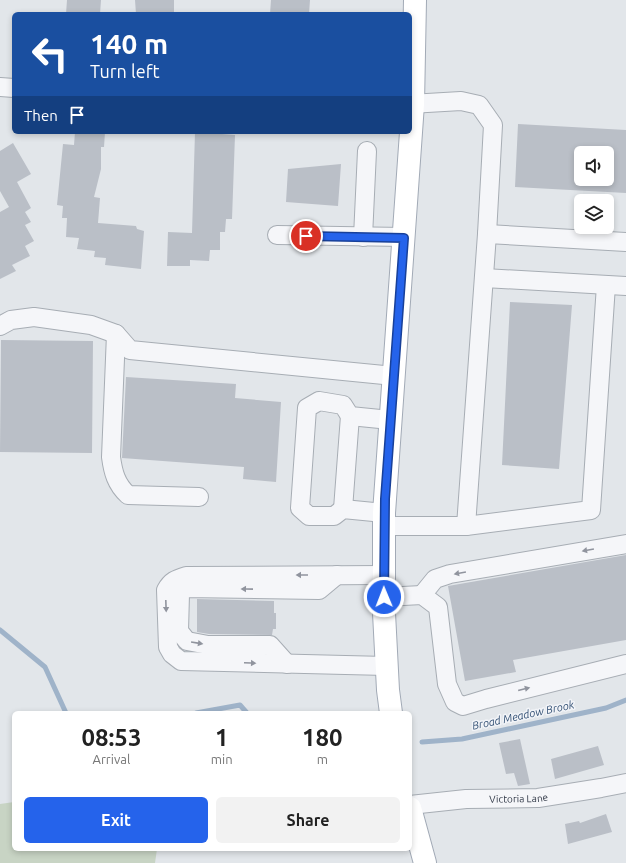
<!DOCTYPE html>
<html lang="en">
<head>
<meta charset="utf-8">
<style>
  :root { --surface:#fff; --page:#f2f2f2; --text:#222; --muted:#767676; --accent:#2563eb }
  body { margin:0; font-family:Ubuntu,sans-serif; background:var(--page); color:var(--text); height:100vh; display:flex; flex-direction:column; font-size:15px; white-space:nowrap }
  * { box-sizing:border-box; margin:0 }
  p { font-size:13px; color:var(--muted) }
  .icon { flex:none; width:22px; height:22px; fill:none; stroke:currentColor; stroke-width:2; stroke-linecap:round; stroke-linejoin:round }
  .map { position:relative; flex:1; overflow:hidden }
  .details { position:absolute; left:12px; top:711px; width:400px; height:140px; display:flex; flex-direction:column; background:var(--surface); border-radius:6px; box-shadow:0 2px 6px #0003 }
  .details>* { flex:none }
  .hud { position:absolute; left:12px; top:12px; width:400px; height:122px; border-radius:6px; box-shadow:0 2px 6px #0003; background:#1a4fa0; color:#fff; overflow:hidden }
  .buttons { position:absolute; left:574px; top:146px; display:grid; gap:8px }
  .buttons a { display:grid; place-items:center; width:40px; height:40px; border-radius:6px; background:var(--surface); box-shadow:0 2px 6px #0003; font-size:20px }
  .pin { position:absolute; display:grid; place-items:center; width:34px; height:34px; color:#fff; margin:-17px; border:2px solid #fff; border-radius:50%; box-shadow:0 1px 4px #0007 }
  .me { position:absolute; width:44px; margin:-22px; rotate:359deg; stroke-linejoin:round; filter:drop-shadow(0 0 3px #0008) }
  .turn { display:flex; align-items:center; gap:14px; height:84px; padding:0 12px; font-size:18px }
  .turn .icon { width:52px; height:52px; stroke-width:2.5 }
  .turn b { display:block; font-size:28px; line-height:34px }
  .then { display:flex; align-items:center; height:38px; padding:0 12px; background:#0003; gap:8px; font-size:15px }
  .eta { display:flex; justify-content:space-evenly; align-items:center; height:68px; text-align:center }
  .eta b { font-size:24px; font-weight:600; line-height:28px }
  .primary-button { display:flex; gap:8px; margin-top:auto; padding:8px 12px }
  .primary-button a { flex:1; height:46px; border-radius:6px; background:var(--accent); color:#fff; font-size:16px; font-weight:600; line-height:46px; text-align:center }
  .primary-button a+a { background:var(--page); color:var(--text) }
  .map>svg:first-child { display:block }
  .green { fill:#c8d4c4 }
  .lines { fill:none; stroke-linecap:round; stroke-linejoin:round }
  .stream { stroke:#9fb3c9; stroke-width:5 }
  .building { fill:#babfc7; fill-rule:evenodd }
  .minor-casing { stroke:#a7adb4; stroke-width:20 }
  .major-casing { stroke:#a2aab6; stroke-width:24 }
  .minor { stroke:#f5f6f9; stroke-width:18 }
  .major { stroke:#fff; stroke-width:22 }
  .oneway { fill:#90949e }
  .route-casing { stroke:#184099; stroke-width:10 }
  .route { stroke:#2563eb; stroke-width:7 }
  .labels { text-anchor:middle; stroke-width:3; stroke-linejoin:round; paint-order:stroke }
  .street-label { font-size:10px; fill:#2b3342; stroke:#f2f4f8 }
  .water-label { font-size:11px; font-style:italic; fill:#355275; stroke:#f2f4f8 }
</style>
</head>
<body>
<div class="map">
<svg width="626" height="863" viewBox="0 0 626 863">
  <rect width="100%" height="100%" fill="#e2e6ea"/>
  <path class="green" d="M14,802V849H157L155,863H0V804Z"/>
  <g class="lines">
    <path class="stream" d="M0,630L45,667L66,713
      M196,713L240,705L247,713
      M422,742L462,739L606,708L626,700"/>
  </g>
  <path class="building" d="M67,0H101L100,14H66Z
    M135,0H174V14H136Z
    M271,0H310L309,14H270Z
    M518,124L626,130V193L515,187ZM581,153H607V179H581Z
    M75,132H105L104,147H101V169L94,197L100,198L98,223L136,226L137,229L144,231L141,269L105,265L106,258L94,257L95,251L77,249L79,238L66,237L67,218H62L63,206L57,205L63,144L74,145Z
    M195,132H209V133L235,135L232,219H226L225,232H220V250H210L209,261L190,260V266H167L168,232L192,233Z
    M13,143L31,174L17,182L31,208L25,212L31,222L25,225L34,241L25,246L30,256L12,265L16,271L0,279V212L9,207L0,191V151Z
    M341,164L338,206L286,202L288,169Z
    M510,302L572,305L559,469L502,465Z
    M1,340L93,341L92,453L0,452Z
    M126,377L236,384L235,398L281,402L276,482L243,479L244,467L122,458Z
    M626,555V640L513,660L516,672L465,681L448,586Z
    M197,599L274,601V613H276V629H273L272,635L209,634L197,632Z
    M520,739L530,784L518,786L514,773L506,774L499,743Z
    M598,746L604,765L555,779L551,759Z
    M606,814L612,832L568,844L565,824L579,821L580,823Z"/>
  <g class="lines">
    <defs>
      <g id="minor">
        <path d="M0,87L14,88"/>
        <path d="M410,104L461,101L479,105L493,125L487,234L466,526"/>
        <path d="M487,234L626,242"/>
        <path d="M277,235L404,237"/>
        <path d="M363,237L367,151"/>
        <path d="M484,278L626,286"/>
        <path d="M0,326L11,320L34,317L91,325L116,334L130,350L394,376"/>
        <path d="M116,334L111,457C113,472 116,484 128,495L199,497"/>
        <path d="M343,509L350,416"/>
        <path d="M384,513L343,509L334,516H309L300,508L307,408L319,401L343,405L350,416L390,420"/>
        <path d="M384,526H466L591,510L606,285"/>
        <path d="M383,575L186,576C176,579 171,581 166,590L168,647L172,654L181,661L386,666"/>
        <path d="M422,595L435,579L450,574L626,544"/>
        <path d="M384,597L422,595L438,607L447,684L455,702L463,706L486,699L626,664"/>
        <path d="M287,664L270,645H208L187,641L179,631L180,594L185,588L319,590L337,575"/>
        <path id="s1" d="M410,805L466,799L538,798L601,788L626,783"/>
      </g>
      <path id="major" d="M391,713L388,690L384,613V513L413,104L415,0
        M410,808L425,863"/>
    </defs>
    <use href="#minor" class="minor-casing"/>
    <use href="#major" class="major-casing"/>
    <use href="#minor" class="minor"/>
    <use href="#major" class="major"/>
  </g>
  <defs><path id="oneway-solid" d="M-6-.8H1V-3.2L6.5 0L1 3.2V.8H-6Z"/></defs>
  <g class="oneway">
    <use href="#oneway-solid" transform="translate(588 550) rotate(170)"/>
    <use href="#oneway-solid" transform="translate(460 573) rotate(170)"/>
    <use href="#oneway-solid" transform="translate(302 575) rotate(180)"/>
    <use href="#oneway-solid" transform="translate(247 589) rotate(-179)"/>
    <use href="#oneway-solid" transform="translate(166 606) rotate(88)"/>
    <use href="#oneway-solid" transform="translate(197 643) rotate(9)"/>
    <use href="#oneway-solid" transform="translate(250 663) rotate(2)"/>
    <use href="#oneway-solid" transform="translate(524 689) rotate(-14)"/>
  </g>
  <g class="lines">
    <defs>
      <path id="route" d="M306,236L404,238L385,499L384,597"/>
    </defs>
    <use href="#route" class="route-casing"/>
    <use href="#route" class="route"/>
  </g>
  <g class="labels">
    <g class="street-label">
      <text dy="4" stroke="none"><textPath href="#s1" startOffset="109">Victoria Lane</textPath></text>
    </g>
    <g class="water-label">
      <text transform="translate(523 715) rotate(-12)" y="4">Broad Meadow Brook</text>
    </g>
  </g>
</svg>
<div class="buttons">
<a><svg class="icon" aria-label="sound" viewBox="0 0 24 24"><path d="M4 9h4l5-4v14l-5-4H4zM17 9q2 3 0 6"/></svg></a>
<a><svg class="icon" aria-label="layers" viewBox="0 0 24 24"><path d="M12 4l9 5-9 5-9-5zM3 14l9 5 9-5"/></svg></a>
</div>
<div class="pin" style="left:306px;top:236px;background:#d93025"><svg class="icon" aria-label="arrive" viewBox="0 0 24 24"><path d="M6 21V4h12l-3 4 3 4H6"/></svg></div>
<svg class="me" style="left:384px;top:597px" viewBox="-20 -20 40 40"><circle r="17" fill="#2563eb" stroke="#fff" stroke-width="3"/><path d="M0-11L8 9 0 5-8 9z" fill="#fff"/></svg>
<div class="hud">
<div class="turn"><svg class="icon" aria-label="left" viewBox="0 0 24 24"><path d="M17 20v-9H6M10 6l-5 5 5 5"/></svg><div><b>140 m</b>Turn left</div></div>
<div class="then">Then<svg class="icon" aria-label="arrive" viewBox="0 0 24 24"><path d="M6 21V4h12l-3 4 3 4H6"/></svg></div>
</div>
<section class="details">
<div class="eta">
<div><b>08:53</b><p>Arrival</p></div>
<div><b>1</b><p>min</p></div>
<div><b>180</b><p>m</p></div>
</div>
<div class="primary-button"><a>Exit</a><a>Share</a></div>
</section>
</div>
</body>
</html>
